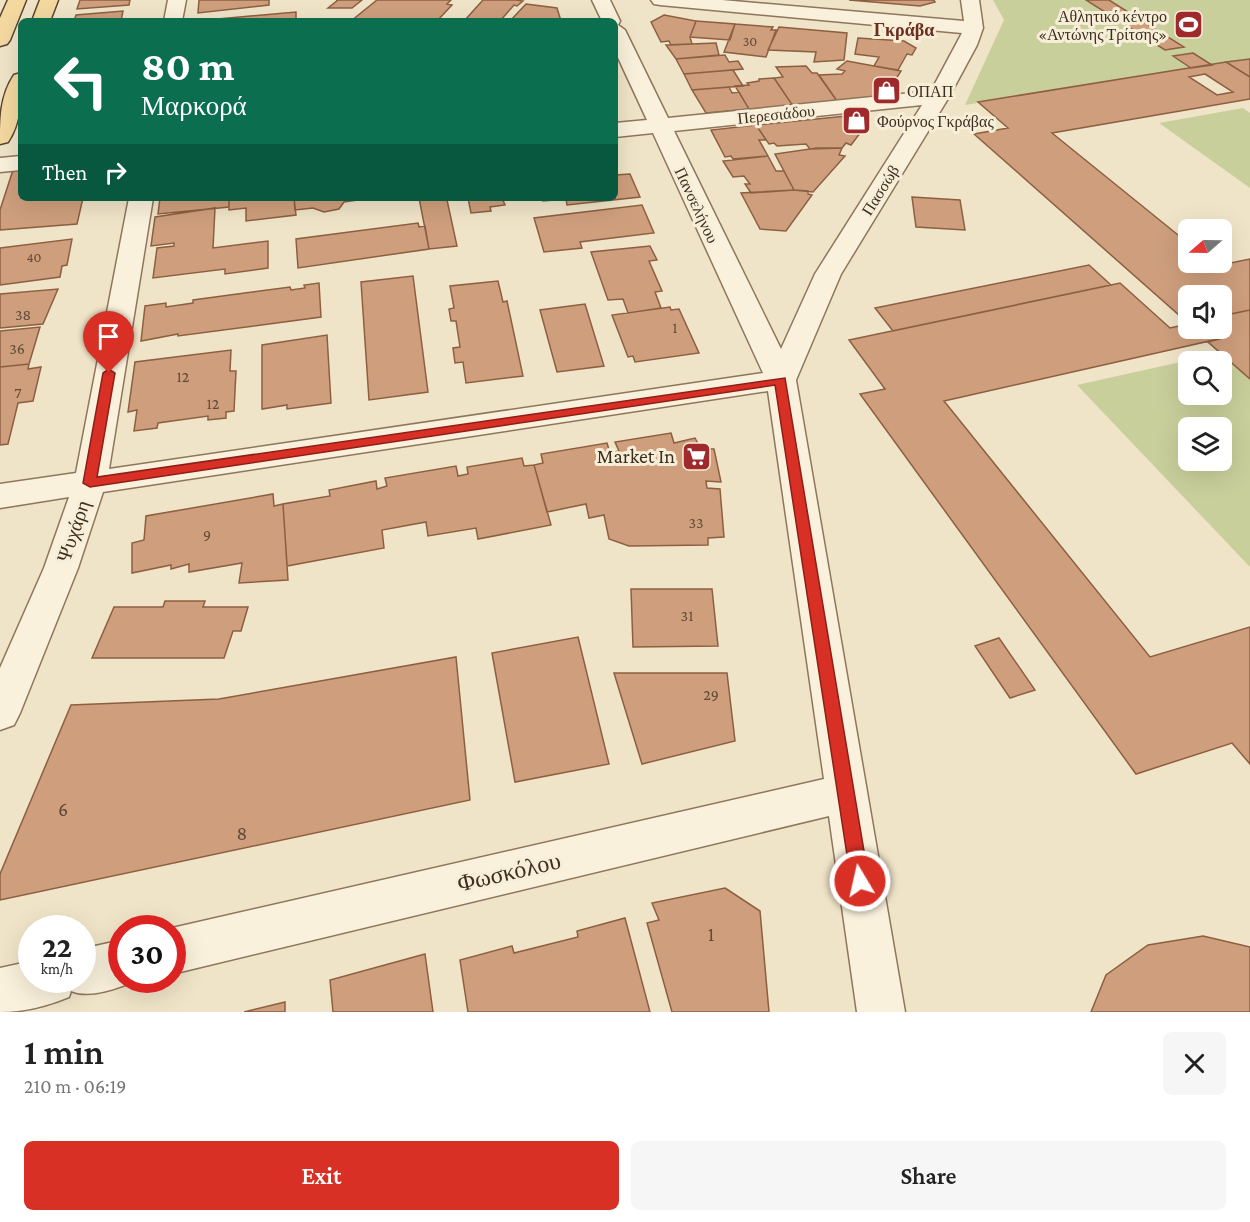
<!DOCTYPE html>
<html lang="en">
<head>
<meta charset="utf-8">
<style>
  :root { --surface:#fff; --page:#f6f6f6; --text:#222; --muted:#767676; --accent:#d93025 }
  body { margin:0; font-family:"Crimson Pro",serif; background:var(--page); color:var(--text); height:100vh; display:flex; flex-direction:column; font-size:22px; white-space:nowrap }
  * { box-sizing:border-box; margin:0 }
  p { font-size:20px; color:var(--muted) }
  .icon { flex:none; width:33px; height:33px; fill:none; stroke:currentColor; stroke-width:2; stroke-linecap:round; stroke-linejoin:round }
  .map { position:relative; height:1012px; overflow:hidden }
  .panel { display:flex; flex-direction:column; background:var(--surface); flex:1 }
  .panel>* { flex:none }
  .top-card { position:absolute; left:18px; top:18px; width:600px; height:183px; border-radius:9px; box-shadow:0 6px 24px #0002; background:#0b6e4f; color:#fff; overflow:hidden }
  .needle { width:39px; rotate:250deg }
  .fabs { position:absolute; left:1178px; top:219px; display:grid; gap:12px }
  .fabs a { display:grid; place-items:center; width:54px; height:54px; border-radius:9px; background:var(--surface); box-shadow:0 6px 24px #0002; font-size:30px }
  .speed { position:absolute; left:18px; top:915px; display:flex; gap:12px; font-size:30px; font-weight:700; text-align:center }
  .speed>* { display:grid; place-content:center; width:78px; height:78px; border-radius:50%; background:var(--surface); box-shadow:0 6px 24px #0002; line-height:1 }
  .speed small { font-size:15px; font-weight:400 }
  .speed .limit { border:9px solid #d22; background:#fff; color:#111 }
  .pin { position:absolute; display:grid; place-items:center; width:51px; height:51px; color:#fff; margin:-62px -26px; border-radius:50% 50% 50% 0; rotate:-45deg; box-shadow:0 0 6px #0007 }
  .pin .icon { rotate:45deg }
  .me { position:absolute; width:66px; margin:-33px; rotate:351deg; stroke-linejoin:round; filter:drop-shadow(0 0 4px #0008) }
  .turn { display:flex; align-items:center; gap:21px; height:126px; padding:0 24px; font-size:27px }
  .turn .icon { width:78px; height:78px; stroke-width:2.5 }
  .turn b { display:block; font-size:42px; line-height:51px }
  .then { display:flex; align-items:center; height:57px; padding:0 24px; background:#0003; gap:12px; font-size:22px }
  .round { display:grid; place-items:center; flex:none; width:63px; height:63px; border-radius:9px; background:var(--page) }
  .headline { display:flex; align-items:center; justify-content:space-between; height:102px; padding:0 24px }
  h1 { font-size:36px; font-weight:600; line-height:45px }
  .cta { display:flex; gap:12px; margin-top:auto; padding:12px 24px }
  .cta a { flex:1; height:69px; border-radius:9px; background:var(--accent); color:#fff; font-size:24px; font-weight:600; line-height:69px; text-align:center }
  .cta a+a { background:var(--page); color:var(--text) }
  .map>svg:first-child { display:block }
  .green { fill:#c9cf9b; fill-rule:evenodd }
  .building { fill:#cf9f7d; stroke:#8d5f41; stroke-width:1.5; fill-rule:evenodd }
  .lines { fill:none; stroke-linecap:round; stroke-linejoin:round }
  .minor-casing { stroke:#8d765c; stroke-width:3 }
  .major-casing { stroke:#5b4430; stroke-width:3 }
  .minor { fill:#faf1dc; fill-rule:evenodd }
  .major { fill:#f3d9a0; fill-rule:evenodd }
  .route { fill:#d93025; stroke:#8d1f18; stroke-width:1.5 }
  .labels { text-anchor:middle; stroke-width:6; stroke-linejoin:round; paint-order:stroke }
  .far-number-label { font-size:14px; fill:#624a37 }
  .far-poi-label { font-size:16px; fill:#3d2e20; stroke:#f7eed8; text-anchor:start }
  .far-street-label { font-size:16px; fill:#3d2e20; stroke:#f7eed8 }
  .number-label { font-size:16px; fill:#624a37 }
  .far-neighbourhood-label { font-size:18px; font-weight:bold; fill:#6b2e1e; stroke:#f7eed8 }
  .poi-label { font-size:20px; fill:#3d2e20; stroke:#f7eed8; text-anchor:end }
  .street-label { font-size:20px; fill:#3d2e20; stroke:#f7eed8 }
  .near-number-label { font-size:20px; fill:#624a37 }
  .near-street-label { font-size:24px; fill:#3d2e20; stroke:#f7eed8 }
</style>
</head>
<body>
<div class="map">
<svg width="1250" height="1012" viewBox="0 0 1250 1012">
  <rect width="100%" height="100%" fill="#f0e4c8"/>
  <path class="green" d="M993,0H1250V59L965,105L1004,20Z
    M1243,108L1250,113V188L1159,123Z
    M1221,353L1250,379V567L1077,385ZM1188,362H1221V394H1188ZM1188,428H1221V460H1188Z"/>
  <path class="building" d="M80,0H130L129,5L77,9Z
    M199,0H269V5L198,13Z
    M336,0H362L352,8H328L338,0Z
    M377,0H451L447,4L452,5L437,21H351Z
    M483,0H516L523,1L517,6L514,5L500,21H464Z
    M849,0H934L935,2L920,6Z
    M1086,0H1109L1184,47L1165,50Z
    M526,4L557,8L561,21H510Z
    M123,11L121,21H74L76,15Z
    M296,12V21H207V20Z
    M664,15L696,21L690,37L692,44L671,45L669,41L661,42L651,22Z
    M696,21L735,24L730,40L690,37Z
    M735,24L773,27L771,30H776L766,57L724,52Z
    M779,27L847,33L844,60L814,62L816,52L768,50Z
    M858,38L904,41L916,48L912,55L907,54L898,70L874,66L879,57L855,54Z
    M716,43L719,55L676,59L666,45Z
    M1193,53L1212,65L1191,68L1173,56Z
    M725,55L729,62L738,61L743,69L684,74L676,59Z
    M1250,59V77L1226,62Z
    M847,61L901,71L885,96L837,101L819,75L842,74L845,71L837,69Z
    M1226,62L1250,77V99L1052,133L1188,243V262H1212L1216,266L1250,259V310L1221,316V296H1188V323L974,134L1008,128L978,102ZM1205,74L1233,92L1217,95L1189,77Z
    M806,66L812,73H817L837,101L793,106L774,78L783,77L776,67Z
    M733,70L743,86L692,90L684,74Z
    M774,78L793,106L749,109L735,86L749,85L747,83L759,81V79Z
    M729,87L732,93L739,92L749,109L706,113L692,90Z
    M866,114L870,120L851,145L846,143L842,148L810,149L806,144L777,146L774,143L769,144L756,125Z
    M756,125L766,140H759L768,156L733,159L731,156L725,157L711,130Z
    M817,148H842L839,155L845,156L813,192L794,190L775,154Z
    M768,156L776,171H784L794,190L751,193L745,184H750L744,176L733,177L723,161Z
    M21,169V198H83L77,224L0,230V210L13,170Z
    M630,174L640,197L567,205L566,199L543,201L542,198H615V175Z
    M794,190L808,191V194L812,195L786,231L760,229L741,193Z
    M912,197L960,200L965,230L916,227Z
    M160,198H229V207L158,214Z
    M229,198H294L296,215L246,221V208L229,210Z
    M294,198H357V200L344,202L339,209L324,212L313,208L295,210Z
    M419,198H502L505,205L490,207L491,211L471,213L468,198L447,200L457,246L429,249Z
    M642,205L654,233L580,242L582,248L544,252L534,218Z
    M215,208L213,248L268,241V268L225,274V269L153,278L157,248L174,246V243L151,246L155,217Z
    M418,223L419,227L425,226L429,249L298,268L296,239Z
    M72,239L67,265L62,266L60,277L0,285V248Z
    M650,246L657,260L649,261L662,291L655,292L661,308L628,313L623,299L608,300L591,252Z
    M1089,265L1111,285L893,331L875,308Z
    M413,276L428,392L369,400L361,282Z
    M498,281L503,302L507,301L523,376L466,383L463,362L455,363L453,348L460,347L456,321H451L449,309L454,308L450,286Z
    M319,283L321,317L178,336V334L141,341L145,306L166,303V307L193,303V300L290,287L291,290L305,288L304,285Z
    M1120,283L1170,328L1188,324V328H1216L1227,337L944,401L1150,657L1250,627V764L1232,743L1136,774L860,394L885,389L849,340Z
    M58,289L43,324L0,328V294Z
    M585,304L604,366L557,372L540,310Z
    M670,307L671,310L679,309L699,353L635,362L633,356L628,357L612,315Z
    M1250,310V379L1208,342L1227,337L1216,328H1221V316Z
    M40,327L29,364L0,367V331Z
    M327,335L331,403L287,409V405L262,409V345Z
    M231,350L230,371H236L234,411L226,412V418L208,420V416L158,423L157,428L134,431L137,410L128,412L135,362Z
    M29,364L28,369L41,367L33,401L18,403L8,444L0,445V367Z
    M671,433L674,443L695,438L701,449H714L721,482L706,481L707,488L720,489L724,537L708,538V545L629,546L609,539L604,515L589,518L586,504L547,512L534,465L543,463L541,454L607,443L610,453L619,451L615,442Z
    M522,458L524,466L534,465L551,525L478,539L476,528L428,536L426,522L382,530L384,548L287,566L283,504L330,496L329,490L376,481L377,489L387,486L385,478L456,466L458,476L468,474L467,467Z
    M273,494L274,506L283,504L288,580L239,583L242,563L189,572V564L171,569V565L132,573V543L144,540L146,516Z
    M631,589H712L718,646L633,647Z
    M165,601H205L203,607H248L241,631H233L224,658H92L114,607H163Z
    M578,637L609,764L515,782L492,653Z
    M999,638L1035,690L1010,698L975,646Z
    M456,657L470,800L0,900V874L71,705L219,699Z
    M614,673H727L735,741L642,764Z
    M725,888L760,911L769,1012H672L647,923L659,920L652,903Z
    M625,918L650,1012H468L460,960L512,946L514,953L578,937L577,931Z
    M1203,936L1250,947V1012H1091L1106,975L1148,945Z
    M425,954L433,1012H333L330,980Z
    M285,1002V1012H244Z"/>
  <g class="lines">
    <defs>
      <path id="minor" d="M168,0H186L182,21H164Z
        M592,0H610L620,21L618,25L625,30L668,118L931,91L962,33L660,5L654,4L651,0H722L964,21L961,0H979L983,28L977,45L949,97L841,274L796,380L905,1012H857L829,816L172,974V928L824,779L768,391L103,492L78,568L20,713L14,725L0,730V668L44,568L69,497L0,508V484L76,473L129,198H153L109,469L763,373L653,133L615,137V123L647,120L615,51V21H602ZM922,105L815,274L781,349L674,131Z
        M21,156V170L0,172V158Z
        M122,940V980H138C118,988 91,999 71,991L69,997C47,1006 24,1012 0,1012V968L32,961V980H82V949Z"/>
      <path id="major" d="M8,0H26L10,40L7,44L0,46V18Z
        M40,0H58L50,21H32Z
        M21,73C21,97 22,121 8,142L0,144C0,119 0,96 14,75Z"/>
    </defs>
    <use href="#minor" class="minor-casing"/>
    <use href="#major" class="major-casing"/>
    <use href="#minor" class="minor"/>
    <use href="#major" class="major"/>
  </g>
  <path class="route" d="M109,369L115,373L97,477L785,378L869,881L867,887L860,889L854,887L851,881L775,385L90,487L83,483L103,373Z"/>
  <defs>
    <symbol id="stadium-square" viewBox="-11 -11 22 22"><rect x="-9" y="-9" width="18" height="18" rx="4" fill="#9e2a2b" stroke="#f7eed8"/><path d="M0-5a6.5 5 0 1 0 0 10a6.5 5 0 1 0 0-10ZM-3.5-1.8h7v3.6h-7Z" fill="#fff"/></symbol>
    <symbol id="shop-square" viewBox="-11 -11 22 22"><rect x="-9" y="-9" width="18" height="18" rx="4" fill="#9e2a2b" stroke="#f7eed8"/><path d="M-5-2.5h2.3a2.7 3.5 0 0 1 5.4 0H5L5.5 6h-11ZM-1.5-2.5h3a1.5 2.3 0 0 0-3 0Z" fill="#fff"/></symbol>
    <symbol id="supermarket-square" viewBox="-11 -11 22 22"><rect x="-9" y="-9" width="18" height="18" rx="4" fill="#9e2a2b" stroke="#f7eed8"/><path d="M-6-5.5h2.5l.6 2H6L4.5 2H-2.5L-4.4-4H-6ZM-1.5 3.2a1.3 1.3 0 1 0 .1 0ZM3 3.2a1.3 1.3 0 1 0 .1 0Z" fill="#fff"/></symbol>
  </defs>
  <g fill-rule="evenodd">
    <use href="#stadium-square" x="1172" y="8" width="33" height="33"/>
    <use href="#shop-square" x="870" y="74" width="33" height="33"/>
    <use href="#shop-square" x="840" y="104" width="33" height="33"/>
    <use href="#supermarket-square" x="680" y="440" width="33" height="33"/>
  </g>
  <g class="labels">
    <g class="far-number-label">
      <text x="750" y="46">30</text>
      <text x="34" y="262">40</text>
    </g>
    <g class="far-poi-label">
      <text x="1167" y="22" text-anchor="end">Αθλητικό κέντρο<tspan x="1167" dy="18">«Αντώνης Τρίτσης»</tspan></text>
      <text x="907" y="97">ΟΠΑΠ</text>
      <text x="877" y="127">Φούρνος Γκράβας</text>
    </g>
    <g class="far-street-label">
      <text transform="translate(776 114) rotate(-6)" y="6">Περεσιάδου</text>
      <text transform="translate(880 190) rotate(-58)" y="6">Πασσώβ</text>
      <text transform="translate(697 205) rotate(65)" y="6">Πανσελήνου</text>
    </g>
    <g class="number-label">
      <text x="23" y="320">38</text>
      <text x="675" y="333">1</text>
      <text x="17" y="354">36</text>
      <text x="183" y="382">12</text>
      <text x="18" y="398">7</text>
      <text x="213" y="409">12</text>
      <text x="696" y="528">33</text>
      <text x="207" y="540">9</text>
      <text x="687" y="621">31</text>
      <text x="711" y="700">29</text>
    </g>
    <g class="far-neighbourhood-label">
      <text x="904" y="36">Γκράβα</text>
    </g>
    <g class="poi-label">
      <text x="675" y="463">Market In</text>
    </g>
    <g class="street-label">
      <text transform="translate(73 531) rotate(-71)" y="7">Ψυχάρη</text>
    </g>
    <g class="near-number-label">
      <text x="63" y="816">6</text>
      <text x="242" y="840">8</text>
      <text x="711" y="941">1</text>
    </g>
    <g class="near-street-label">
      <text transform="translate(509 872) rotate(-13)" y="8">Φωσκόλου</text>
    </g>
  </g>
</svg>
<div class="fabs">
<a><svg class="needle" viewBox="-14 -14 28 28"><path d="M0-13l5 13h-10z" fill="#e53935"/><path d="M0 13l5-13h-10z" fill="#767676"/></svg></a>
<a><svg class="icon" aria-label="sound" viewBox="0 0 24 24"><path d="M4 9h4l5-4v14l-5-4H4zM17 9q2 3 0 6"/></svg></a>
<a><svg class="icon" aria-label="search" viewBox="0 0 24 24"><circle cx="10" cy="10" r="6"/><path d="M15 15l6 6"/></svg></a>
<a><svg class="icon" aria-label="layers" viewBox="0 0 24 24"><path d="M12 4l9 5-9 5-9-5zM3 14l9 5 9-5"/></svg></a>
</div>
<div class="speed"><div>22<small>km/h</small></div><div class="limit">30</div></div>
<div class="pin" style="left:109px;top:373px;background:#d93025"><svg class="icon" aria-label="arrive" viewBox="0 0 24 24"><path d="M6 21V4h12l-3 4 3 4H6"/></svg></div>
<svg class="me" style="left:860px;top:881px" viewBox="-20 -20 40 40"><circle r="17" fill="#d93025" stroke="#fff" stroke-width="3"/><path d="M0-11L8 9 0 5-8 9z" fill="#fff"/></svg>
<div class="top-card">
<div class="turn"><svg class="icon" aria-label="left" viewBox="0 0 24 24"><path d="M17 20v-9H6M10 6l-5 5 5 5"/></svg><div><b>80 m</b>Μαρκορά</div></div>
<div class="then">Then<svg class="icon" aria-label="right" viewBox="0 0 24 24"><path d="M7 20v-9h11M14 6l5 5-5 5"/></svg></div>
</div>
</div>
<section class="panel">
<div class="headline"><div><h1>1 min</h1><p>210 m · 06:19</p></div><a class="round"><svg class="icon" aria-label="close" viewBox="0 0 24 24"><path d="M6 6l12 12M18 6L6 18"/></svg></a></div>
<div class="cta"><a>Exit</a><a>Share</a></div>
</section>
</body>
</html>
